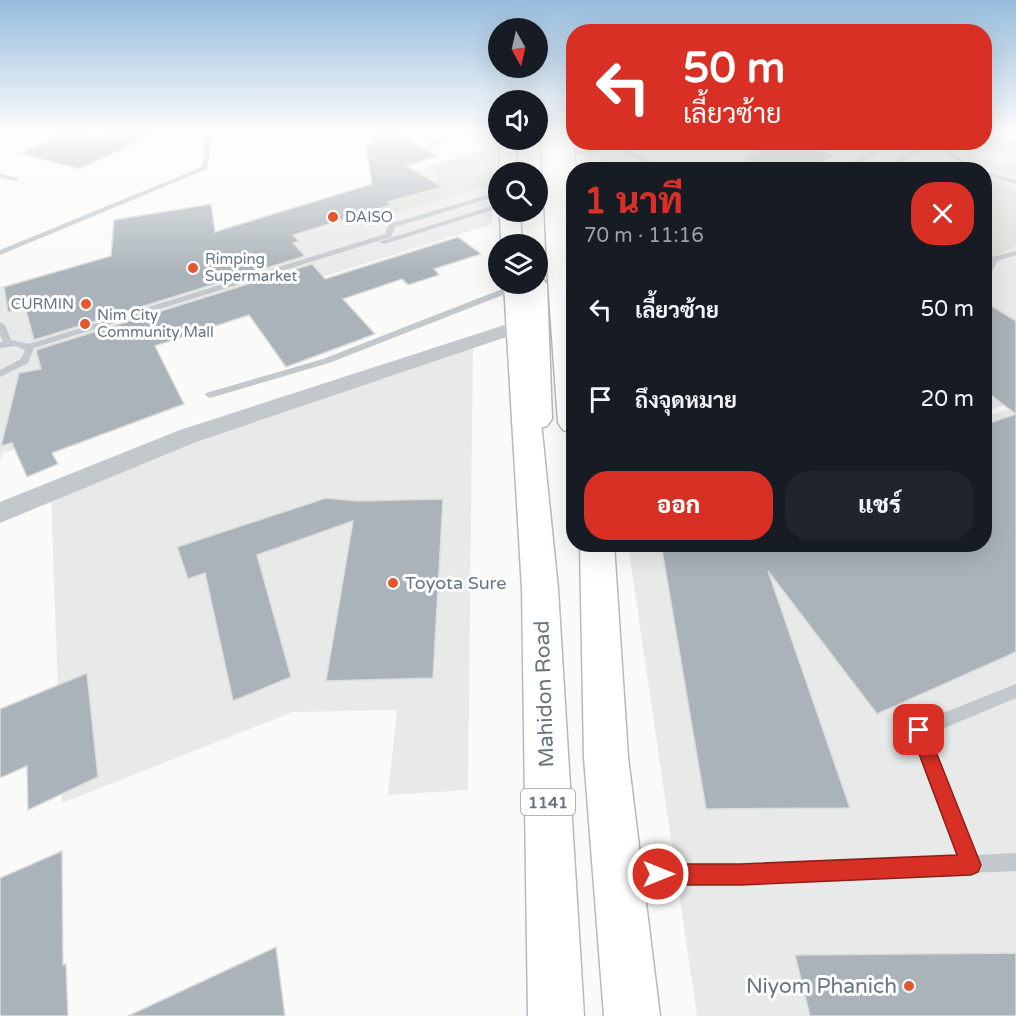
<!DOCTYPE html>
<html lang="th">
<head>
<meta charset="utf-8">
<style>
  :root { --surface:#171b24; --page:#20242c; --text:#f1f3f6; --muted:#9ea1a6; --accent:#d93025 }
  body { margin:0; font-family:"Varela Round",Sarabun,sans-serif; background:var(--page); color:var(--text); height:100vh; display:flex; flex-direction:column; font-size:22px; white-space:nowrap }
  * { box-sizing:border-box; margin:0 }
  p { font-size:20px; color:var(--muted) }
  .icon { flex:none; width:33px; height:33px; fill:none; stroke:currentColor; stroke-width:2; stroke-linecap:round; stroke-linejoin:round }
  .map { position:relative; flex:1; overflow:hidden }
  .details { position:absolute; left:566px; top:162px; width:426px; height:390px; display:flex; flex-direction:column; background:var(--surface); border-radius:24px; box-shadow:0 6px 24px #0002 }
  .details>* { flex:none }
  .hud { position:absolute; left:566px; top:24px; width:426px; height:126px; border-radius:24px; box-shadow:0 6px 24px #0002; background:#d93025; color:#fff; overflow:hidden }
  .needle { width:39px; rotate:172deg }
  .fabs { position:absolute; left:488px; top:18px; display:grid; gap:12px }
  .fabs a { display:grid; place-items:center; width:60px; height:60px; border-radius:50%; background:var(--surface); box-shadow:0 6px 24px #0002; font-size:30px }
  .pin { position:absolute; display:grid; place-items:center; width:51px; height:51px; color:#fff; margin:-26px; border-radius:12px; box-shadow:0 3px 9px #0006 }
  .me { position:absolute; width:66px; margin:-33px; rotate:90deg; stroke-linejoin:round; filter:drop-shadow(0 0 4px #0008) }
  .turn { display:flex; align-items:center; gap:21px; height:126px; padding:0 18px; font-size:27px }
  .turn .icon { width:78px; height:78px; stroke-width:2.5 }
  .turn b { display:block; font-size:42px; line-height:51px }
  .round { display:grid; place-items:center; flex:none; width:63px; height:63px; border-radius:24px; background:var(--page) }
  .head { display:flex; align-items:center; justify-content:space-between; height:102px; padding:0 18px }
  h1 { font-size:36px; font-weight:800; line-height:45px; color:var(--accent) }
  .button { display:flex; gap:12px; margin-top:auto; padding:12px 18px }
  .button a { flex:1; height:69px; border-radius:24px; background:var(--accent); color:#fff; font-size:24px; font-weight:800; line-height:69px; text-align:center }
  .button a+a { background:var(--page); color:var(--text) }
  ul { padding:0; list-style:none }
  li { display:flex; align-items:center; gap:18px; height:90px; padding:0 18px }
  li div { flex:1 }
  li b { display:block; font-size:22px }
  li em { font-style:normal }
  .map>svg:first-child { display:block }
  .built { fill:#e8e9e9 }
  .green { fill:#dadfd7 }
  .building { fill:#aab3b9; stroke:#dcdcda; stroke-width:1.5 }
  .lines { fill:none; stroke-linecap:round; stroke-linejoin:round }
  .secondary-casing { stroke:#b3babf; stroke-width:3 }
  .primary-casing { stroke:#b5babe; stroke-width:3 }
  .lane { fill:#c3c8cc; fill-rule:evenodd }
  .street { fill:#c3c8cc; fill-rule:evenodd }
  .secondary { fill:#fff; fill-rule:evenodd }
  .primary { fill:#fff; fill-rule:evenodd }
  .route { fill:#d93025; stroke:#8d1f18; stroke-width:1.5 }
  .poi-dot { fill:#e4572e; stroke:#fff; stroke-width:2 }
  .labels { text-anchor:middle; stroke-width:6; stroke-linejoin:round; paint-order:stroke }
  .far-poi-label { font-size:15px; fill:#657683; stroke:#fff; text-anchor:start }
  .shield { fill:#fff; stroke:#939fa8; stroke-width:1.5 }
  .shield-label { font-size:16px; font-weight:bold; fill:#657683 }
  .poi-label { font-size:18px; fill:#657683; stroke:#fff; text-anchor:start }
  .near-street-label { font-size:21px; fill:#657683; stroke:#fff }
  .near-poi-label { font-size:21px; fill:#657683; stroke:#fff; text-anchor:end }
</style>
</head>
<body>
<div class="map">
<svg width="1016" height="1016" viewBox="0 0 1016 1016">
  <rect width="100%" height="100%" fill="#fafaf8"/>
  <path class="built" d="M984,136L1016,141V401L984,412V170L586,169L584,143L984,142Z
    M497,146L492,224L50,362L35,445L2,453L0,463V287L176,239L179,242Z
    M473,344L468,790L388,795L397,710L293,712L62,803L51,497L176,446Z
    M1016,407V1016H697L628,545L984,544V417Z"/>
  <path class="green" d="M984,137L1016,141V154L959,149L960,143L984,142Z
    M497,146L494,184L384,217L374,206L437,188V173L427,167Z
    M963,156H973L978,159L1016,165V176L977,164Z
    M984,177L1016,188V246L984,261V208L987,201L984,199Z"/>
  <path class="building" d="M57,132H86L98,138L103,136V132H160L79,169L20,153L56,138Z
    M371,132H403L404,137L438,156L407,166L443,187L388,202L391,205L293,235L299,241L293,243L305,256L34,340L25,307L8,312L4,287L111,256L114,220L211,204L215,232L372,184L366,145L375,144Z
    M780,142H802L836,156L803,170H768L740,157Z
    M458,237L481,254L434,269L439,275L408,285L402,279L343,299L375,334L286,367L249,315L155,346L184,404L52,453L58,464L27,477L12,443L1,446L19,373L41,369L36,350L312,264L325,279Z
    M984,301L1016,321V414L984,390Z
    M1016,414V652L877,714L768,571L850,808L706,809L661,544H984V425Z
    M326,498L357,501L443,499L433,678L326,681L353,521L257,555L291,677L233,701L205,573L188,579L177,547Z
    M87,673L98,777L28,810L27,766L0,778V709Z
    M62,851L63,965L66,964L68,1016H0V878Z
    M276,947L285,1016H128Z
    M1016,953V1016H810L795,955Z"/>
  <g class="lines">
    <defs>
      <path id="secondary" d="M541,132H557L573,301V433L563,430L558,423L548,280Z
        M989,132H1016V140L991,135Z
        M537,278L543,279L547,284L552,419L547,426L537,429L527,426L522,419L523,284H537Z"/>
      <path id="primary" d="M556,132H572L576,170H573V252L565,251L562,246Z
        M500,140H516L517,172H499Z
        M500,212H520L522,244H501Z
        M504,284H527L558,589L584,1016H528L522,589Z
        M580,544H614L628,757L660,1016H604L584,757Z"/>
    </defs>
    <use href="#secondary" class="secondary-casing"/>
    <use href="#primary" class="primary-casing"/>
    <path class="lane" d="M88,132L102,134L99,136Z
      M207,132H213L207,169L0,255V250L202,167Z
      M418,132H424L431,143L450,134L488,132L451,138L430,148Z
      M607,142H616L667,170H658L614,147L593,154L565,155L562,153L565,151L592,150L609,144Z
      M858,142H866L876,149L874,155L844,170H835L869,153L871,151Z
      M944,142H950L949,150L977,170C962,170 953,154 941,150C917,142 901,170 879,170L918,147L943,146Z
      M984,171L1016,180V184L984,175Z
      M0,174L18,178L19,179L16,181L0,178Z
      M498,192V196L395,227L391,237L34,348L28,363L0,377V370L21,359L25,350L16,346L0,348V342H3L0,335V322L5,325L11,340L29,344L385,234L389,224Z
      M498,204V208L385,244L378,242Z
      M1016,251V255L997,261L988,280L984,283V271L991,257Z
      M515,284L519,287L518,289L329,363L210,398L205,395L206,393L323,359Z
      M1016,684V698L928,735L976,855L1016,853V871L741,883H627L621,880L618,874L621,868L627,865H741L959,856L911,731L913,725Z"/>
    <path class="street" d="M517,321L524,323L527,327L524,331L196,442L0,523V502L180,430Z"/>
    <use href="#secondary" class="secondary"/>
    <use href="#primary" class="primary"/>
  </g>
  <linearGradient id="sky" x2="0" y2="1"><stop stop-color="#96bcdc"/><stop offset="0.48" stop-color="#fdfdfc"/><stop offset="1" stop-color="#fdfdfc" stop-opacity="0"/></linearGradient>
  <rect width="1016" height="274" fill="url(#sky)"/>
  <path class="route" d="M919,722L925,724L981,865L978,872L971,875L741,885H658L651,882L648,874L651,867L658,864H741L957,855L910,730L913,724Z"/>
  <g class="poi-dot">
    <circle cx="333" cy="217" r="6"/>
    <circle cx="193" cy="268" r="6"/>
    <circle cx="86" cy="304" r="6"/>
    <circle cx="85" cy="324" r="6"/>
    <circle cx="393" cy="583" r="6"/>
    <circle cx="909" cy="986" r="6"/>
  </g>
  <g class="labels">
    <g class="far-poi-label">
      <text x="345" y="222">DAISO</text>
      <text x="205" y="264">Rimping<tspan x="205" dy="17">Supermarket</tspan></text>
      <text x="74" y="309" text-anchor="end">CURMIN</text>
      <text x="97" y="320">Nim City<tspan x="97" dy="17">Community Mall</tspan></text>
    </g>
    <rect class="shield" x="521" y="789" width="54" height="26" rx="4.5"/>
    <g class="shield-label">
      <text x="548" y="808">1141</text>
    </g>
    <g class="poi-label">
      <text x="405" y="589">Toyota Sure</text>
    </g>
    <g class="near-street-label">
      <text transform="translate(544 694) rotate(-92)" y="7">Mahidon Road</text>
    </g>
    <g class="near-poi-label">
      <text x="897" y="993">Niyom Phanich</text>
    </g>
  </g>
</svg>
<div class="fabs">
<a><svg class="needle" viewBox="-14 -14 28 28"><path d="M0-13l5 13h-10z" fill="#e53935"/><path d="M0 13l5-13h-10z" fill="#9ea1a6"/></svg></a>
<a><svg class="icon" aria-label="sound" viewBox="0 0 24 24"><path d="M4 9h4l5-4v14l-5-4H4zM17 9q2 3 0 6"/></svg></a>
<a><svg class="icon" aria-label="search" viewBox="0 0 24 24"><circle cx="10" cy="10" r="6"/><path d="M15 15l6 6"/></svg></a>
<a><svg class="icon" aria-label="layers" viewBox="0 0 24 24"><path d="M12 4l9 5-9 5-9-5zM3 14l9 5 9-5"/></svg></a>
</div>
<div class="pin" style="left:919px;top:730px;background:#d93025"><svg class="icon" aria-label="arrive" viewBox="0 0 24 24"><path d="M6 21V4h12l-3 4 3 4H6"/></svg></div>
<svg class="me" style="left:658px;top:874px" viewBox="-20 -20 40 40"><circle r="17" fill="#d93025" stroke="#fff" stroke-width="3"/><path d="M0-11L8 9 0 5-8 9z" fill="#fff"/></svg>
<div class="hud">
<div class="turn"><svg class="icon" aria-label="left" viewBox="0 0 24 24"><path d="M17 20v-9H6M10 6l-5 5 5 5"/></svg><div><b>50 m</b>เลี้ยวซ้าย</div></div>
</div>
<section class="details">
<div class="head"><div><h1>1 นาที</h1><p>70 m · 11:16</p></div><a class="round" style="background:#d93025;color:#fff"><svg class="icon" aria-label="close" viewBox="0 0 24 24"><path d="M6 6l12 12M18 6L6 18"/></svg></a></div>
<ul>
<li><svg class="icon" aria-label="left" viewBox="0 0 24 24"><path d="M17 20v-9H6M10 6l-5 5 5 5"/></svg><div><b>เลี้ยวซ้าย</b></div><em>50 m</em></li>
<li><svg class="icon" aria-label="arrive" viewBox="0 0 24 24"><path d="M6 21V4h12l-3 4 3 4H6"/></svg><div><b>ถึงจุดหมาย</b></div><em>20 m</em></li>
</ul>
<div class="button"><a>ออก</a><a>แชร์</a></div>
</section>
</div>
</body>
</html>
